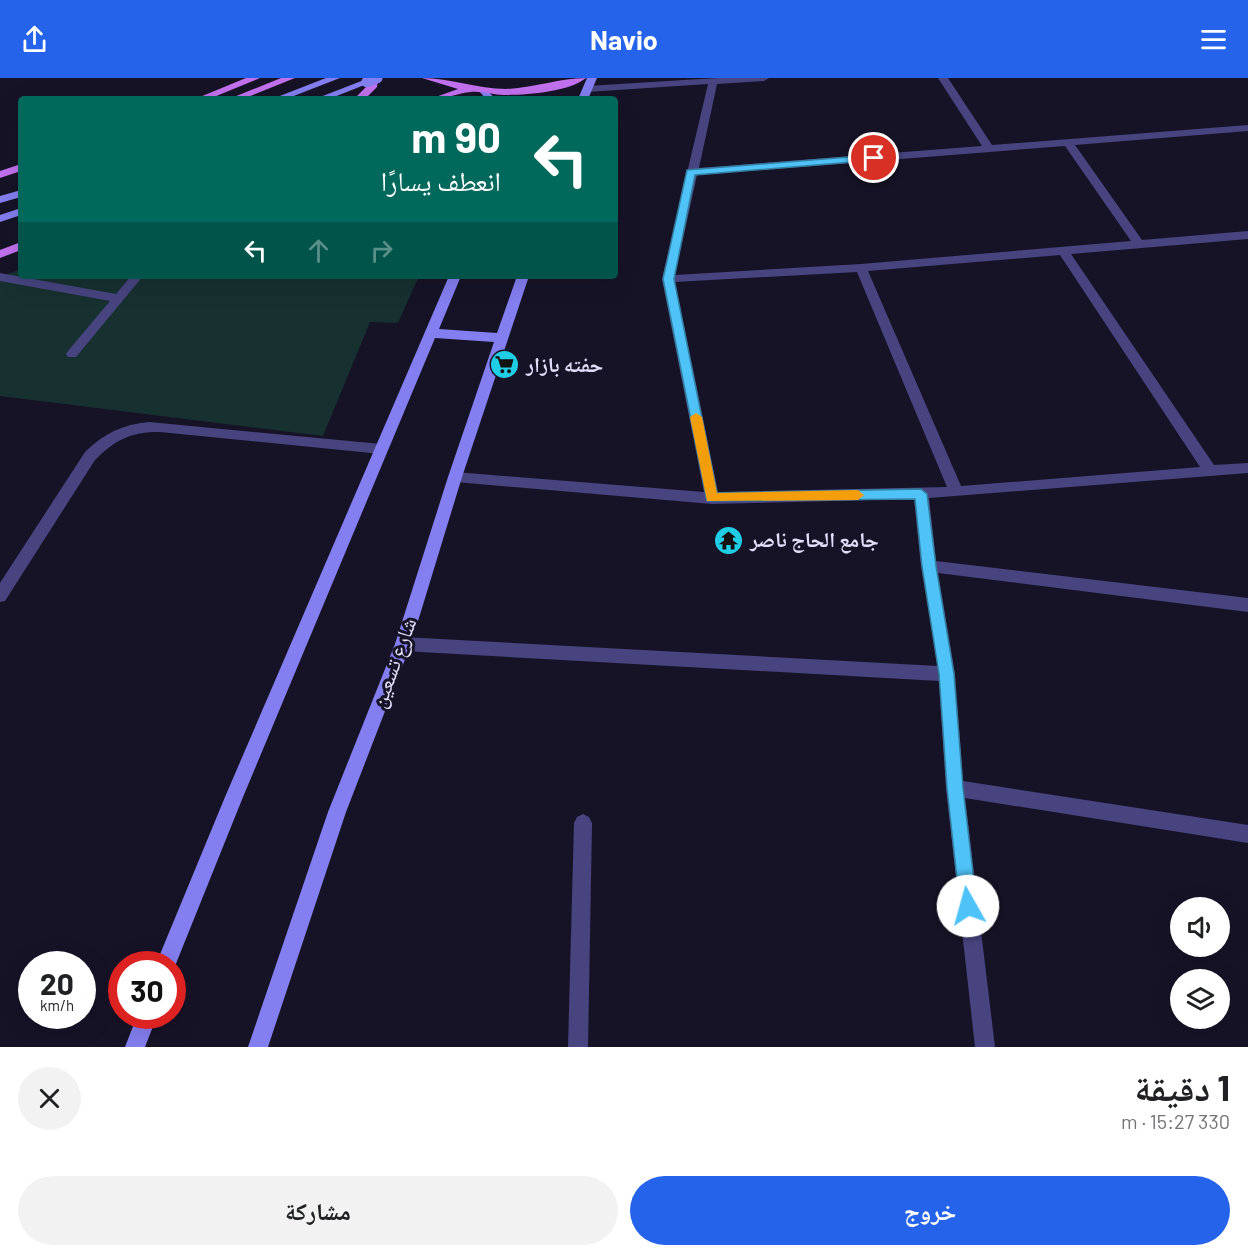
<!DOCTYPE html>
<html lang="ar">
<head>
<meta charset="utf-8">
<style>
  :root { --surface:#fff; --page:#f2f2f2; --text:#202124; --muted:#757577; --accent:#2563eb }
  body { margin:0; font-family:Barlow,"Noto Naskh Arabic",sans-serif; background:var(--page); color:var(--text); direction:rtl; height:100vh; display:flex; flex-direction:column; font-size:22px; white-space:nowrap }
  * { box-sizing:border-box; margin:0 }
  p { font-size:20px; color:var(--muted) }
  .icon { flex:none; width:33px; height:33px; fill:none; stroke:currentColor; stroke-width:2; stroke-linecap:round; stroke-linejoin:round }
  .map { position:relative; height:969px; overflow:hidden; direction:ltr }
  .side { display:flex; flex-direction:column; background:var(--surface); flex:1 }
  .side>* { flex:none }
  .guide { position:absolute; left:18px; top:18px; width:600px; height:183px; border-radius:6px; box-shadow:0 6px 24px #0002; direction:rtl; background:#00695c; color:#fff; overflow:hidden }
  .controls { position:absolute; left:1170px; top:819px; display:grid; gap:12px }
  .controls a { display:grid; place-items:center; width:60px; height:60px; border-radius:50%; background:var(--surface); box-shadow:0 6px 24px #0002; font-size:30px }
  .speed { position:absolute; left:18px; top:873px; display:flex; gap:12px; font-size:30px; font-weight:700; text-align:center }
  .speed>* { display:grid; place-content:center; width:78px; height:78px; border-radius:50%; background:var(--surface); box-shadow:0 6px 24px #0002; line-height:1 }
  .speed small { font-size:15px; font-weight:400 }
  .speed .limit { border:9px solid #d22; background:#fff; color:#111 }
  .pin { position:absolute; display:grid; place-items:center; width:51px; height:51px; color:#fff; margin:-26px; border:3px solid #fff; border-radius:50%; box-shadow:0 2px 6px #0007 }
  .me { position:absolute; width:66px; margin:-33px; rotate:353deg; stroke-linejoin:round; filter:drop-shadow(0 0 4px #0008) }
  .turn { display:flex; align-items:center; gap:21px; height:126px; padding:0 18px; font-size:27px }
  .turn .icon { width:78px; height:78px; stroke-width:2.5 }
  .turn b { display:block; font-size:42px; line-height:51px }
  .lanes { display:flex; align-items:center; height:57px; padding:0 18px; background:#0003; justify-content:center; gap:30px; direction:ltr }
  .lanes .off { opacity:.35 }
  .round { display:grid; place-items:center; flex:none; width:63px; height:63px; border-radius:32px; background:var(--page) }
  .overview { display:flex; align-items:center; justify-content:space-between; height:102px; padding:0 18px }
  h1 { font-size:36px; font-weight:700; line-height:45px }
  .cta { display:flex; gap:12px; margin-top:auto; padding:12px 18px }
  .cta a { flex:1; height:69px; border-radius:36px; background:var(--accent); color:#fff; font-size:24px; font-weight:700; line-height:69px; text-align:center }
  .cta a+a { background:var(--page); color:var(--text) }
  header { display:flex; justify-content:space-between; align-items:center; height:78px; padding:0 18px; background:var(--accent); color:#fff; font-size:27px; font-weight:700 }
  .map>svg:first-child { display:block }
  .green { fill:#173030 }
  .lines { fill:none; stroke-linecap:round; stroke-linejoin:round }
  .lane { fill:#474480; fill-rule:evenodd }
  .street { fill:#474480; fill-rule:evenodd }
  .secondary { fill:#847ff0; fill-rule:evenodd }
  .primary { fill:#c271ee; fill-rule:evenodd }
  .secondary-bridge { stroke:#847ff0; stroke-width:11 }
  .route { fill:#4fc3f7; stroke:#337fa1; stroke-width:1.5 }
  .slow { fill:#f59e0b }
  .labels { text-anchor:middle; stroke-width:6; stroke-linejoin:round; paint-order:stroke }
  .poi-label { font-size:21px; font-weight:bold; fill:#e1ddfb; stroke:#171327; text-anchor:start }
  .street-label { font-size:21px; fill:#e1ddfb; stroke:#171327 }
</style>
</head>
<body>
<header><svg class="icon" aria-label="menu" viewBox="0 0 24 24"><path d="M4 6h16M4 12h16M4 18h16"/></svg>Navio<svg class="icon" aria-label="share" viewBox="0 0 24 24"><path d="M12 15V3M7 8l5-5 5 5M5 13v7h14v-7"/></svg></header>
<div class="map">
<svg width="1248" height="969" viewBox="0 0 1248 969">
  <rect width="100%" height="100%" fill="#171327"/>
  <path class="green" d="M21,191V198H419L398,245L370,244L323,358L0,318V199Z"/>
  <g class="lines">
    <path class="lane" d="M0,195L116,216L131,198H143L76,279H68L66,276L68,273L110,223L0,203Z"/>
    <path class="street" d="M717,0H769L764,3L717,6L699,90L982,68L938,0H948L992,67L1248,47V53L1075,67L1142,162L1248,153V161L1071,176L1214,387L1248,385V395L929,420L936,483L1248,520V534L938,495L955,596L963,703L1248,747V765L965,720L995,969H975L946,710L939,603L403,573L397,571L395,566L397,561L403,559L938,588L921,488L914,421L712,426L455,404L448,399L455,394L704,414L662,201L708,6L587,14L582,11L587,8ZM1065,68L1131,163L861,186L675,197L697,97ZM1060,177L1200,389L961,408L868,193ZM857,194L947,409L718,414L675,204Z
      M149,344L381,366L388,371L381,376L160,354C133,353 114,362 95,382L5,523L0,524V505L85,374C103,356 123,346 149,344Z
      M583,736L589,739L592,745L588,969H568L574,745L577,739Z"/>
    <path class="secondary" d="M326,0H340L286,21H272Z
      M587,0H597L588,21H578Z
      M364,2L372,4L329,21H315Z
      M484,10L496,21H486L479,13Z
      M21,112V119L0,125V118Z
      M21,130V137L0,144V137Z
      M449,198H461L439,251L497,255L517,198H529L462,399L411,566L346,734L268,969H248L328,734L395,566L448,399L494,264L435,260L243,719L173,893L172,886H156L225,719Z
      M137,938H157L145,969H125Z"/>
    <path class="primary" d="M246,0H260L209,21H195Z
      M281,0H295L243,21H229Z
      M368,0H378L377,9L365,21H354L367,8Z
      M422,0C450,0 478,11 506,11C534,10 560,0 586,0C569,14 526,17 504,17C493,17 482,13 471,14C458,15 446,21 430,21L458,11Z
      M21,86V93L0,100V93Z
      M21,164V172L0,180V172Z"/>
    <path class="secondary-bridge" d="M367,4L377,0"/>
  </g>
  <path class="route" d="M874,77L878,78V82L695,97L674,201L717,415L921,411L927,416L936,488L954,596L963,710L977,828L974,834L968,837L962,834L960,828L947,710L939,596L922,488L915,421L707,423L663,201L687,92Z"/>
  <path class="slow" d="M696,335L702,339L717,415L858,412L864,417L858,422L707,423L690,339Z"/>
  <defs>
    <symbol id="supermarket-disc" viewBox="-11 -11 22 22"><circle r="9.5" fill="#1fcde5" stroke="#171327"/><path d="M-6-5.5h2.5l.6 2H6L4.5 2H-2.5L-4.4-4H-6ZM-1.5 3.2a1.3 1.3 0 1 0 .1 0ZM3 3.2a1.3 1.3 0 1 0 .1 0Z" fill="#111"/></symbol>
    <symbol id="temple-disc" viewBox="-11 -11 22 22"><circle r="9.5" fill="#1fcde5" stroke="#171327"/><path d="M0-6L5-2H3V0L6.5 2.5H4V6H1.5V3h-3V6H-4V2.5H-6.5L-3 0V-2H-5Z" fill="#111"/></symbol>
  </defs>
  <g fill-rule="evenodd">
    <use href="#supermarket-disc" x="488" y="270" width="33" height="33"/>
    <use href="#temple-disc" x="712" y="446" width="33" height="33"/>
  </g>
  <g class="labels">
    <g class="poi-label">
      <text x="526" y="294">حفته بازار</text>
      <text x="750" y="469">جامع الحاج ناصر</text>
    </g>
    <g class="street-label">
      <text transform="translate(394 585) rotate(-70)" y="7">شارع تسعين</text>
    </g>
  </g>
</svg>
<div class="controls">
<a><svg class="icon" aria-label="sound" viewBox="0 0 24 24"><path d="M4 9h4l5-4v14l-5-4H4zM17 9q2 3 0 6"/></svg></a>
<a><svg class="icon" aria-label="layers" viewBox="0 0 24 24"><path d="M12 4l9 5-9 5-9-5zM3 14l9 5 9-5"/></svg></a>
</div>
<div class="speed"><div>20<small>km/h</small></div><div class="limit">30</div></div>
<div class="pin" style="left:874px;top:80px;background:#d93025"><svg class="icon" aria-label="arrive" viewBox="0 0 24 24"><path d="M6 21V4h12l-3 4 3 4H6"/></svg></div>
<svg class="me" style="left:968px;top:828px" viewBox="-20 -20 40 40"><circle r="19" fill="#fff"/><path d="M0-13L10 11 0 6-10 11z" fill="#4fc3f7"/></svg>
<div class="guide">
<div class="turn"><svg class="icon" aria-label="left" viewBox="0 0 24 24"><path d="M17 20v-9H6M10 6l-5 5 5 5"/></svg><div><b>90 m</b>انعطف يسارًا</div></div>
<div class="lanes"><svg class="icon" aria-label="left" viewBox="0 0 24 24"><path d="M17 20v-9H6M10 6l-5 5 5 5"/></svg><svg class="icon off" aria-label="ahead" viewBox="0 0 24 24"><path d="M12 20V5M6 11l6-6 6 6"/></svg><svg class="icon off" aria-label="right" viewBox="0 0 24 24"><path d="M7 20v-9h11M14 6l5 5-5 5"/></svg></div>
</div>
</div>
<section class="side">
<div class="overview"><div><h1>1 دقيقة</h1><p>330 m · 15:27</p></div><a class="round"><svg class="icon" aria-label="close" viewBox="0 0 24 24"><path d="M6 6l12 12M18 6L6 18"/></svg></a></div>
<div class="cta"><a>خروج</a><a>مشاركة</a></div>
</section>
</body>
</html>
